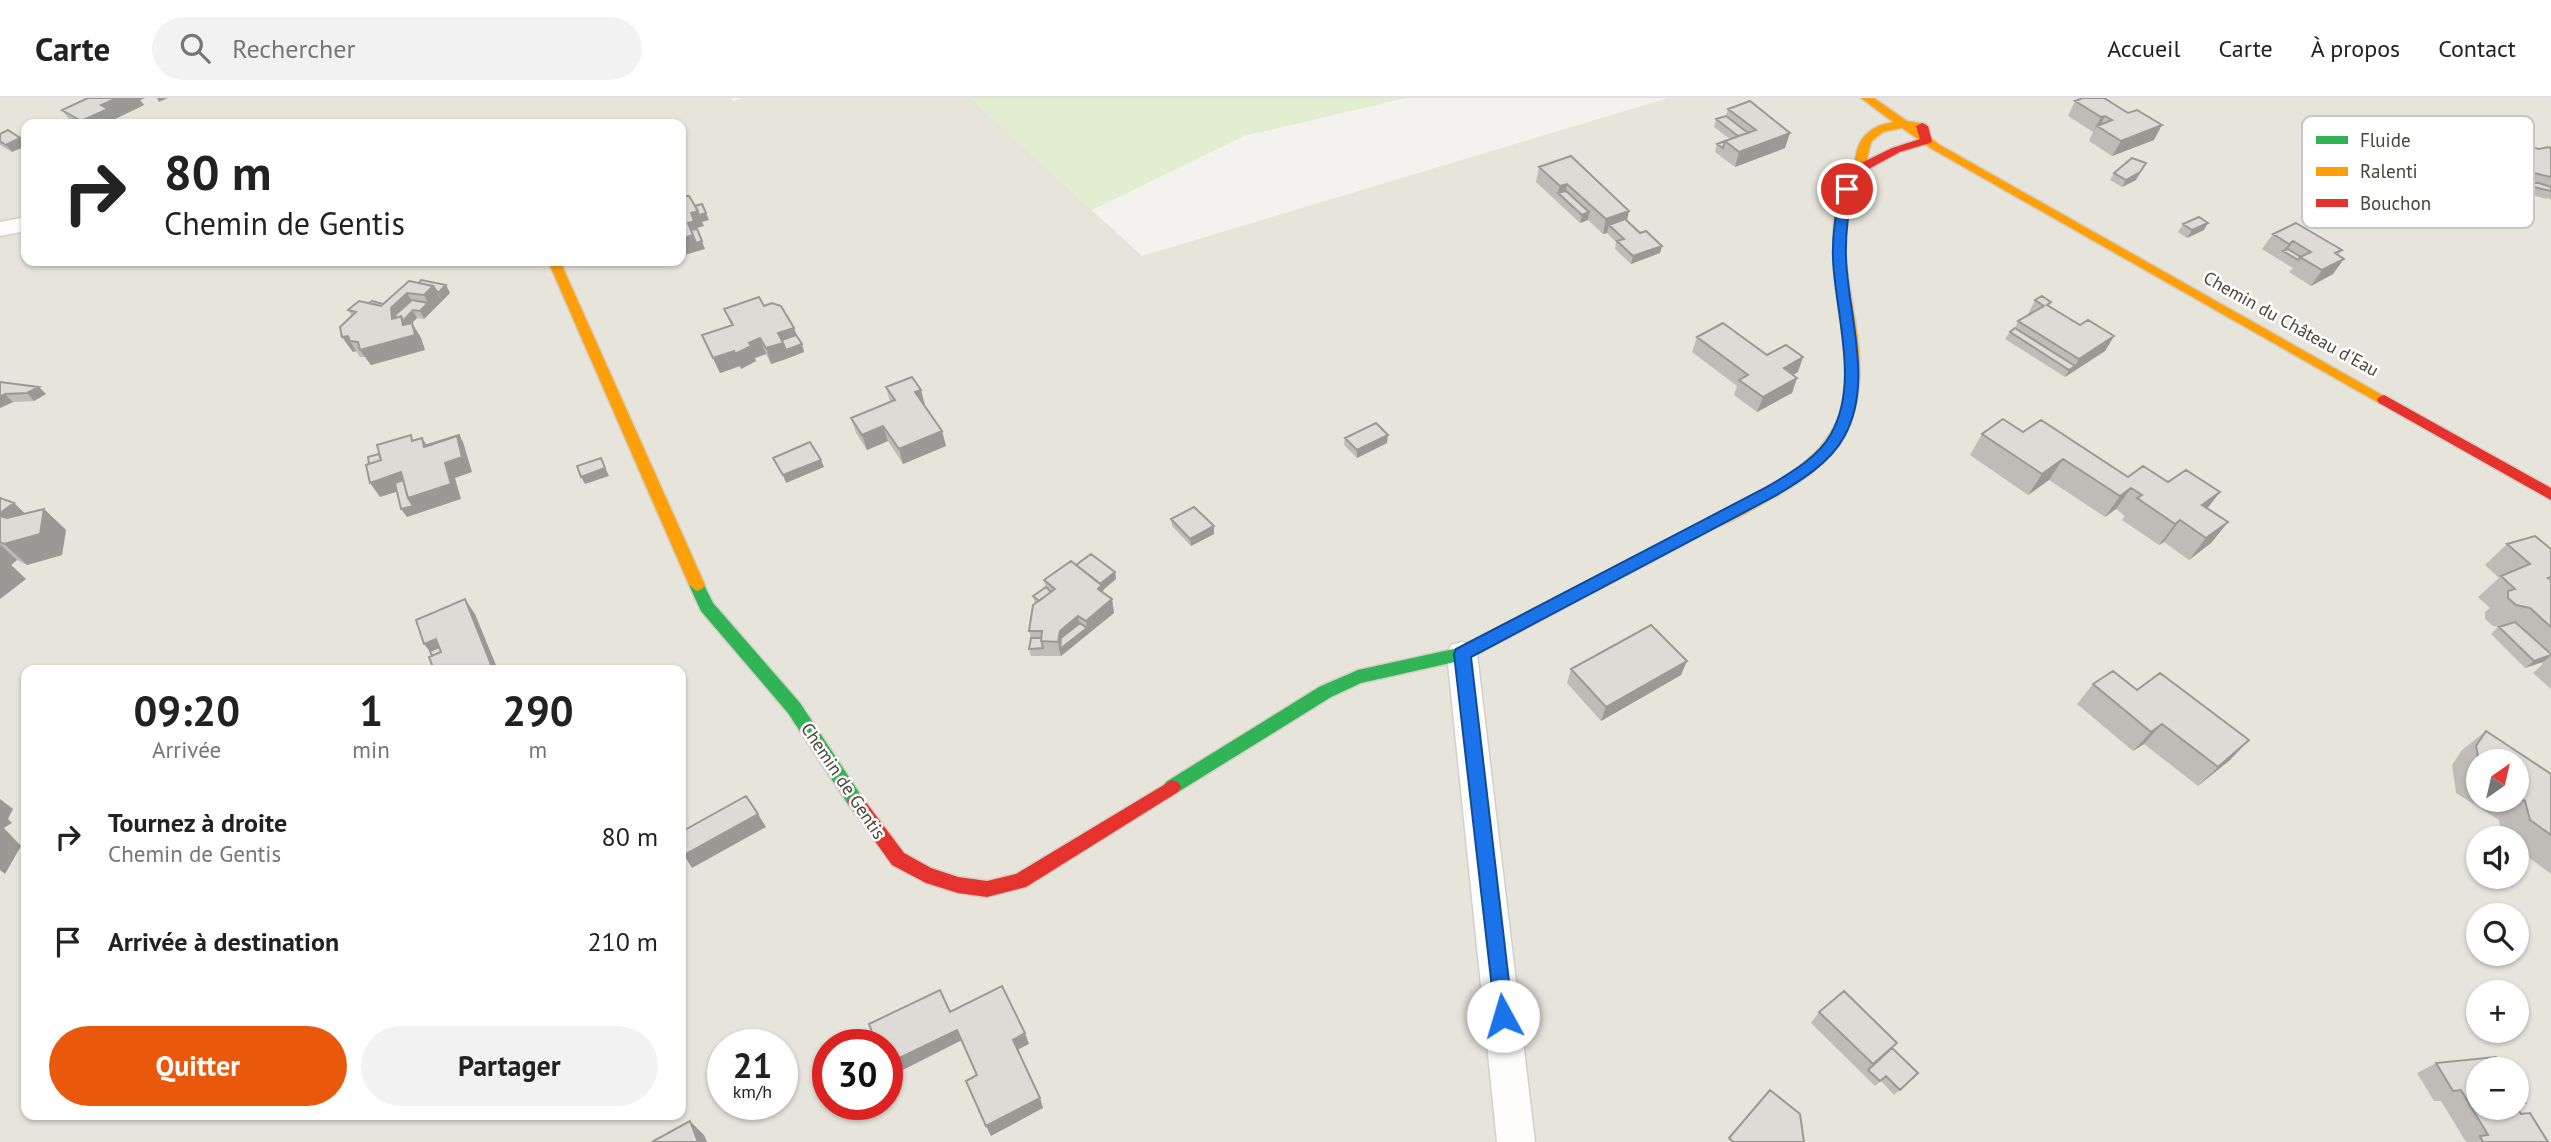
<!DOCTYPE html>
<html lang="fr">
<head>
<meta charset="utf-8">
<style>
  :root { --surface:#fff; --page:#f2f2f2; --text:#222; --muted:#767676; --line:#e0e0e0; --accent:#ea580c }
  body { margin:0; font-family:"PT Sans",sans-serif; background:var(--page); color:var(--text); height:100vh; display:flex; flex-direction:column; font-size:26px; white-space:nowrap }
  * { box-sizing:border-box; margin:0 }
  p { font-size:23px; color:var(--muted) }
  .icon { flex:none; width:38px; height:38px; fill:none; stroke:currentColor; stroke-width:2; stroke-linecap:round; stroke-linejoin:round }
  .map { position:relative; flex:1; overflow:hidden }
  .details { position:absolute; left:21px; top:567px; width:665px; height:455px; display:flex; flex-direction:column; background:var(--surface); border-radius:14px; box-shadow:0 2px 5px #0004 }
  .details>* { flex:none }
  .hud { position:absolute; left:21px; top:21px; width:665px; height:147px; border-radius:14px; box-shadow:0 2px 5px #0004; background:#fff; color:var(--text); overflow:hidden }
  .needle { width:46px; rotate:34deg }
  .controls { position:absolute; left:2466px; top:651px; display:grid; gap:14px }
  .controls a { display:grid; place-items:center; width:63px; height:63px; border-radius:50%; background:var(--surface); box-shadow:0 2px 5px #0004; font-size:35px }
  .speed { position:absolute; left:707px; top:931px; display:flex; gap:14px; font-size:35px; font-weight:700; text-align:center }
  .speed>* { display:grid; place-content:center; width:91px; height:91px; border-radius:50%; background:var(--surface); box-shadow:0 2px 5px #0004; line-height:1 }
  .speed small { font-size:18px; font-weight:400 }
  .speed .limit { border:10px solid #d22; background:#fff; color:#111 }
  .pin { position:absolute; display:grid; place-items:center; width:60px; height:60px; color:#fff; margin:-30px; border:4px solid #fff; border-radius:50%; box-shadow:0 2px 7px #0007 }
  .me { position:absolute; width:77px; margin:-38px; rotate:354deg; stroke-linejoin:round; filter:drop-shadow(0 0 5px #0008) }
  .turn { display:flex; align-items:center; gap:24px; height:147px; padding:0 28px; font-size:32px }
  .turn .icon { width:91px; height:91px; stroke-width:2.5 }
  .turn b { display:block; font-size:49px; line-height:60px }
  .eta { display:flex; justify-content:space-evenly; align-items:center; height:119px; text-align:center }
  .eta b { font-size:42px; font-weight:800; line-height:49px }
  .action { display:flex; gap:14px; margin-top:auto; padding:14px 28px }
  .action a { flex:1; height:80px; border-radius:42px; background:var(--accent); color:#fff; font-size:28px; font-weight:800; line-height:80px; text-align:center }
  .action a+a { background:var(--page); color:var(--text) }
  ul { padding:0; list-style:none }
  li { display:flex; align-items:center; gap:21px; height:105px; padding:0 28px }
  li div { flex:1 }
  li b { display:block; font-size:26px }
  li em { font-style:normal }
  header { display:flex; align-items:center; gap:42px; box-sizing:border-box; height:98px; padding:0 35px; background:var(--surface); border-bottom:2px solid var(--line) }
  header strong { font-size:33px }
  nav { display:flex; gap:38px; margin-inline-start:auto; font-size:24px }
  .search { width:490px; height:63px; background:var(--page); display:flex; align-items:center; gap:18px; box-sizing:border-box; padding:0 24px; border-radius:38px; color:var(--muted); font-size:26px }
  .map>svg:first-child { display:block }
  .residential { fill:#e7e4dc; fill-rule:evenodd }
  .green { fill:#e1eecf }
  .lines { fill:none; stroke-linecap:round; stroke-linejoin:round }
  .street-casing { stroke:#d2d0cb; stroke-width:3 }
  .fast-casing { stroke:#d3cfc5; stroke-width:3 }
  .slow-casing { stroke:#d3cfc5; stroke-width:3 }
  .jam-casing { stroke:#d3cfc5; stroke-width:3 }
  .street { fill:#fdfdfc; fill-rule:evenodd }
  .fast { fill:#30b455; fill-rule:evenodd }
  .slow { fill:#ff9f0a; fill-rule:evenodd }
  .jam { fill:#e5322d; fill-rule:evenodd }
  .wall { fill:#bfbcb8; fill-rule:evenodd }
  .shaded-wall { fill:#9b9996 }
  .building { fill:#dedbd6; stroke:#9b9996; stroke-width:2 }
  .route { fill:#1a73e8; stroke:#114b97; stroke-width:2 }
  .labels { text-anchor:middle; stroke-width:5; stroke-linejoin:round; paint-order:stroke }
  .street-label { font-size:18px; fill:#4b4439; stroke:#fff }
  .key { fill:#fff; stroke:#c9c7c4; stroke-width:2 }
  .key-label { font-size:19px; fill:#4b4439 }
</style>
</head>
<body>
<header>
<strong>Carte</strong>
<div class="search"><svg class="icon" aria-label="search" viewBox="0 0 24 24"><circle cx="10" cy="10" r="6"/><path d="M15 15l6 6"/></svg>Rechercher</div>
<nav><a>Accueil</a><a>Carte</a><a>À propos</a><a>Contact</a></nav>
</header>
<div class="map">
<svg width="2551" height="1044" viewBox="0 0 2551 1044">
  <rect width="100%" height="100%" fill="#f4f2ee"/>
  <path class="residential" d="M0,0H730L733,3L742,0H970L1142,158L1668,0H2551V1044H0ZM26,26H681V163H26ZM26,572H681V1017H26ZM2478,663H2516V702H2478ZM2478,740H2516V779H2478ZM2478,817H2516V856H2478ZM2478,894H2516V933H2478ZM723,947H782V1006H723ZM828,947H887V1006H828ZM2478,971H2516V1010H2478Z"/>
  <path class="green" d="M970,0H1406L1244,38L1092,112Z"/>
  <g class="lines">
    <defs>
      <path id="street" d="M26,119V133L0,138V124Z
        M1462,544L1473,547L1477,556L1535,1044H1497L1447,556L1451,547Z"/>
      <path id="fast" d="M1712,419L1717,421L1719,425L1717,429L1468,561L1361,585L1331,599L1178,694L1172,696L1166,694L1163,689L1166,684L1319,589L1358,572L1458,550Z
        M697,481L702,483L713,505L800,605L862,699L865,704L862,709L856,712L850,709L788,615L701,513L689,487Z"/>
      <path id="slow" d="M1861,0H1874L1907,23L1926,26V30L1918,31L1940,47L2391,302L2389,305H2379L1932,51L1902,30L1883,34L1872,43C1868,52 1868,60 1866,69C1864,76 1858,81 1854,87C1847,98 1846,115 1845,128C1843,162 1851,195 1856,228C1870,319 1844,362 1764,405C1752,411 1719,433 1707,429L1705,425L1707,421C1753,397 1812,375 1836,325C1869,257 1819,172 1838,99C1841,88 1849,82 1853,72C1855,67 1855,61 1856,56C1860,36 1875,27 1893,24Z
        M548,163H560L705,487L702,491L697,493L689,487Z"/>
      <path id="jam" d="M1922,25L1928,28L1932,43L1930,45L1900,54L1863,74H1855V68L1892,50L1920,41L1916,28Z
        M2384,297L2551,390V402L2379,305L2377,302L2379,299Z
        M1172,682L1178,684L1181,689L1178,694L1026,789L987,799L958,795L926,785L892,767L847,704L850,699L856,696L862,699L904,755L931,770L958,779L987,783L1016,776Z"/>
    </defs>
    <use href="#street" class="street-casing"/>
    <use href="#fast" class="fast-casing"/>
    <use href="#slow" class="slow-casing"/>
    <use href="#jam" class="jam-casing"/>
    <use href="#street" class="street"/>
    <use href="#fast" class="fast"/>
    <use href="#slow" class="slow"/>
    <use href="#jam" class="jam"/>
  </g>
  <path class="wall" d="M88,0H145L140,2L144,7L115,21L119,26H73L62,12Z
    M2075,3L2154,42L2112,58L2089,43L2093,34L2068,18Z
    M1728,11L1785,50L1735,69L1715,54L1717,46L1730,41L1714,29L1716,21L1726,18Z
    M0,36L12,54L0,47Z
    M2416,44V55L2409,58L2403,54L2409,47Z
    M2521,46L2539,51H2551V102L2548,100L2547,101L2528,96V92L2509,88V80L2500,73Z
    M1571,58L1627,123L1660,155L1631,166L1615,151L1616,144L1607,135L1603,136L1588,122L1580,125L1536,84L1539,69Z
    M2114,75L2136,82L2122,89L2110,82Z
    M2183,126L2204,132L2187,140L2178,134Z
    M2273,136L2342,152L2338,157L2333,176L2311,188L2289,174L2293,170L2262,151Z
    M419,185L446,187L450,195L424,221L417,220L412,225L421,240L425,252L371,267L365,259H360L356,253L353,254L342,239L352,218L348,212L369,205L383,206Z
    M2035,202L2051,204L2049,208L2080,227L2114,238L2105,253L2065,279L2005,241L2010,234L2015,230L2018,223L2027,218Z
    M764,208L794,230L804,254L771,266L766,256L755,260L756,263L741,271L740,268L720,275L702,237L731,227L724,211Z
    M1697,239L1767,257L1803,259L1798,274L1793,277L1797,280L1792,295L1757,314L1734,297L1737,288L1692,254Z
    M0,284L46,296L34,303L13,304L0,310Z
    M886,289L925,307H924L942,333L946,348L903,366L888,343L867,352L856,335L851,320L890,304Z
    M2023,334L2128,379L2168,384L2220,394L2207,410L2228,424L2211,445L2189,462L2164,444L2159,447L2122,422L2125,418L2116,411L2105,419L2049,382L2028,397L1970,357L1982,336Z
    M1345,340L1387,345L1357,360L1344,347Z
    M0,400L14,405L25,416L44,411L66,432L62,457L27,467L17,462L11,467L26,481L0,501Z
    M1171,421L1214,428V436L1191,448L1172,428Z
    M2507,446L2551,451V591L2533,575L2542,567L2543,564L2525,570L2491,536L2498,529L2493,528L2485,521V514L2490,510L2478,499L2499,480L2485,467Z
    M1076,467L1115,474L1116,481L1103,492L1104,495L1112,501L1114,515L1061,558H1031L1029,551L1031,540L1029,533L1035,506L1033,498L1046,489L1044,482Z
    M1571,571L1681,577L1601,623L1567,585Z
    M2093,586L2137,592L2249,642L2230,662L2198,688L2144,646L2133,653L2077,606Z
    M2486,633L2551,676V776L2516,750V740H2503L2499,722L2456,695L2452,667L2462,652ZM2478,663H2516V702H2478Z
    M1819,914L1897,945L1892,950L1918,975L1894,997L1881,983L1875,988L1811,925Z
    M2436,965L2516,1010V992L2525,1005L2517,1009L2521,1016L2548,1044H2466L2441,1003H2434L2417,975Z"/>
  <path class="shaded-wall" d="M117,0H145L140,2L144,7L115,21L119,26H83L81,23L101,7Z
    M157,0H168L159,4Z
    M2105,18L2099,30L2097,28L2093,34L2101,19Z
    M2162,27L2154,42L2112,58L2121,43Z
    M1790,35L1785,50L1735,69L1739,54Z
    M20,40L26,48L12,54L6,47Z
    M2421,47L2416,55L2409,58L2415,50Z
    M2146,65L2136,82L2122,89L2126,82Z
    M1567,86L1565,101L1558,95L1560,88Z
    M698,113L706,115L709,122L702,124L704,128L697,130L705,151L681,158V141L688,125L691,115Z
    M1629,113L1626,128L1609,127L1607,135L1603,136L1606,121Z
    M1589,114L1588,122L1580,125L1582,117Z
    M2208,125L2204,132L2187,140L2192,132Z
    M2293,143L2286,154L2283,153L2289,146Z
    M1662,148L1660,155L1631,166L1633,158Z
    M2344,161L2333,176L2311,188L2322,172Z
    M446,187L450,195L442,203L438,195Z
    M433,188L442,203L424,221L420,213L428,205L424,197Z
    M407,195L417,210L413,213L417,220L412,225L421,240L425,252L371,267L360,252L385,215Z
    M361,222L350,243L356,253L353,254L342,239Z
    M794,230L799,245L785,250L789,260L771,266L766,250L778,235Z
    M2114,238L2105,253L2065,279L2069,272L2075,268L2079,261Z
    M760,240L766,256L755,260L756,263L741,271L740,268L720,275L713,260Z
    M802,246L804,254L789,260L786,252Z
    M1803,259L1798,274L1779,285L1784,270Z
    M1797,280L1792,295L1757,314L1763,299Z
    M39,289L46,296L34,303L27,295Z
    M921,292L925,307L919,309L915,294Z
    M5,296L13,304L0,310V299Z
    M883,328L888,343L867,352L862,337Z
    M942,333L946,348L903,366L899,351Z
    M459,337L463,344L472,374L455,380L461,401L407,419L401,411L408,400L409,390L380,399L370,385L424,349L422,340L432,355Z
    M1388,337L1387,345L1357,360V352Z
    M601,360L609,378L585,386L581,379Z
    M2063,361L2049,382L2028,397L2042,376Z
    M821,362L824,369L786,385L783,377Z
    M2131,390L2116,411L2105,419L2120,398Z
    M2220,394L2203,416L2186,428L2202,407Z
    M14,405L36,426L0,419V415Z
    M44,411L66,432L62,457L27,467L4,446Z
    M2180,422L2164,444L2159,447L2175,426Z
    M2228,424L2211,445L2189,462L2206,440Z
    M1214,428V436L1191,448L1190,441Z
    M0,446L17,462L11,467L26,481L0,501Z
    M1115,474L1116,481L1103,492L1105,501L1097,489Z
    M465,501L475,516L498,572H486Z
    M1112,501L1114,515L1061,558L1058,544L1060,533L1078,518L1081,532L1087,530L1086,523Z
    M436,541L452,568L435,560L424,546Z
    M2551,558L2543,564L2525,570L2534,563Z
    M1687,563L1681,577L1601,623L1606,609Z
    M2162,626L2144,646L2133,653L2151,634Z
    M2249,642L2230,662L2198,688L2218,669Z
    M0,701L13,711L8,721L12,725L4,730L21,748L5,776L0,772Z
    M758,716L766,729L692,770L684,757Z
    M957,932L962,942L891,978L887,972V966Z
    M1025,935L1029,946L1017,952L1013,942Z
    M1040,1000L1043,1010L991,1038L986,1028Z
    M690,1023L704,1037L707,1044H698Z"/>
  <path class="building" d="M88,0H117L101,7L108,11L81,23L62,12Z
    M2083,0H2104L2128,15L2137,12L2162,27L2121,43L2097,28L2112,22L2105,18L2101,19L2075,3Z
    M1750,3L1790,35L1739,54L1725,43L1756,32L1728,11Z
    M1726,18L1748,35L1738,38L1716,21Z
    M8,32L20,40L6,47L0,43V36Z
    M1725,43L1723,50L1717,46Z
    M2521,46L2539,51L2549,49L2551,51V79L2521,72V65L2512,58L2520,55Z
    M1571,58L1629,113L1606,121L1567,86L1560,88L1539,69Z
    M2132,60L2146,65L2140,74L2126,82L2114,75Z
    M2534,85H2539L2551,89V93L2534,89Z
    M1566,93L1589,114L1582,117L1558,95Z
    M681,95H684L682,98H689L698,113L691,115L694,123L688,125L693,137L681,141Z
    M702,106L706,115L699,117L695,108Z
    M2199,119L2208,125L2192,132L2183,126Z
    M1625,121L1640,135L1646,133L1662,148L1633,158L1617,143L1624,141L1609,127Z
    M2296,125L2342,152L2335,155L2344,161L2322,172L2300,159L2311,154L2293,143L2289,146L2273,136Z
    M697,131L702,143L696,145L691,132Z
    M2288,151L2301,159L2298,162L2283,153Z
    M421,182L446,187L438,195L433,188L419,185Z
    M409,183L433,188L424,197L407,195L391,210L392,221L401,218L403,227L412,225L415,237L360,252L358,244L350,243L348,238L342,239L340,229L356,214L348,212L359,203L381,208Z
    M2042,198L2051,204L2047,207L2080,227L2088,222L2114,238L2079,261L2018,223L2044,208L2035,202Z
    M759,199L764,208L772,205L781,208L794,230L778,235L783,245L766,250L760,240L749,245L751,248L735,256L734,253L713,260L702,237L733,227L724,211Z
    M412,202L428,205L420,213L413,212L405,221V226L401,218L396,220L395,217Z
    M372,203L383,206L381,208L369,205Z
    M1723,225L1767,257L1786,247L1803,259L1784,270L1797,280L1763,299L1739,282L1748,277L1697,239Z
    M2015,230L2075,268L2069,272L2010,234Z
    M796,237L802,246L786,252L782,242Z
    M912,279L921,292L915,294L942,333L899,351L883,328L862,337L851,320L895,302L886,289Z
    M0,284L39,289L27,295L5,296L0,299Z
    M2003,321L2023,334L2041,322L2128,379L2143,368L2168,384L2186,372L2220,394L2202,407L2228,424L2206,440L2180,422L2175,426L2137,400L2142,397L2131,390L2120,398L2063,361L2042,376L1982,336Z
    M1376,325L1388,337L1357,352L1345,340Z
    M411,337L412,343L422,340L424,349L457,338L462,359L445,365L451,386L408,400L401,374L370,385L366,367L381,362L377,347Z
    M459,337L461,346L457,338L427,348V347Z
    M810,344L821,362L783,377L773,360Z
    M379,356L381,362L369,366L368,359Z
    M601,360L605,370L581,379L577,368Z
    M403,382L408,400L413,408L401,411L395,385Z
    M0,400L14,405L0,415Z
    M1194,409L1214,428L1190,441L1171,421Z
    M44,411L40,436L4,446L0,444V418L7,420Z
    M2535,438L2551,451V479L2548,480L2551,482V529L2530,510L2516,507L2508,500V493L2515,491L2501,478L2530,466L2507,446Z
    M1091,456L1115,474L1100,486L1076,467Z
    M1071,463L1102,487L1098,491L1112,501L1086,523L1078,518L1060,533L1058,544L1041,543L1042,533H1029L1033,507L1055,491L1044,482Z
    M1046,489L1051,494L1039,503L1033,498Z
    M465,501L492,569L486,572H434L429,559L441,554L436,541L424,546L416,522Z
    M2515,524L2551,556V557L2534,563L2499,529Z
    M1080,525L1087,530L1060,551L1061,540Z
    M1651,527L1687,563L1606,609L1571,571Z
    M1031,540H1041L1043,550L1029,551Z
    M439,549L441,554L432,558L430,553Z
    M2113,573L2137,592L2160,575L2249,642L2218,669L2162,626L2151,634L2093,586Z
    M2486,633L2551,676V737L2530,722L2525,703L2516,698V663H2479L2476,648Z
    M746,698L758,716L684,757L681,751V734Z
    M1002,888L1025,935L1013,942L1040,1000L986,1028L966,983L977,977L957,932L887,966V947H877L869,926L940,892L950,914Z
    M1844,893L1897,945L1873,966L1819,914Z
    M1892,950L1918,975L1900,992L1886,978L1880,983L1868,972Z
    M2496,959L2503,971H2478V1010H2516V1008L2521,1016L2530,1015L2548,1044H2483L2480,1038L2488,1037L2461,992L2453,993L2436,965Z
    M1770,992L1800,1016L1804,1044H1733L1729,1040Z
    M2516,992L2525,1005L2516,1006Z
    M690,1023L698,1044H652Z"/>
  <path class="route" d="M1847,88L1853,91C1848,115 1845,136 1846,160C1848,217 1874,286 1844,339C1830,365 1800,383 1775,398L1471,559L1513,918L1510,925L1503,928L1496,925L1454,556L1456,551L1765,390C1787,377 1818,360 1831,336C1860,285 1835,215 1833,161C1832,137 1836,115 1841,91Z"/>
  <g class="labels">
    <g class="street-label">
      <text transform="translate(2291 226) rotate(29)" y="6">Chemin du Château d'Eau</text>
      <text transform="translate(843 683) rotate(56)" y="6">Chemin de Gentis</text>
    </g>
  </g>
  <rect x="2302" y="18" width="232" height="112" rx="10" class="key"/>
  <rect x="2316" y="38" width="32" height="8" fill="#30b455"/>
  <rect x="2316" y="69" width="32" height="9" fill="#ff9f0a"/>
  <rect x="2316" y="101" width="32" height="8" fill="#e5322d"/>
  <g class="key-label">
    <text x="2360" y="49">Fluide</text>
    <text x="2360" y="80">Ralenti</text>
    <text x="2360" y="112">Bouchon</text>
  </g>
</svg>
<div class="controls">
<a><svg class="needle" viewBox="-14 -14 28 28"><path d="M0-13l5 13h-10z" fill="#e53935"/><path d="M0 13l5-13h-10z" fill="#767676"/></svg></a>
<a><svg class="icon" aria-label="sound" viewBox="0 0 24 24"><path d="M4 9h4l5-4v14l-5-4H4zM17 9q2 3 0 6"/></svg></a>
<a><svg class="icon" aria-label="search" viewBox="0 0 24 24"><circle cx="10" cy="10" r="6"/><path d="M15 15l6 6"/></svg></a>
<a>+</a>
<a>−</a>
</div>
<div class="speed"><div>21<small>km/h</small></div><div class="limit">30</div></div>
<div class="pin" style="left:1847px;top:91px;background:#d93025"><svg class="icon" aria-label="arrive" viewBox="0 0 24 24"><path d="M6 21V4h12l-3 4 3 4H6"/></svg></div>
<svg class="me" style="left:1503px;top:918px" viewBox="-20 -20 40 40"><circle r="19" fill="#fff"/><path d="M0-13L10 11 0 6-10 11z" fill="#1a73e8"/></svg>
<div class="hud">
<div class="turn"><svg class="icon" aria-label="right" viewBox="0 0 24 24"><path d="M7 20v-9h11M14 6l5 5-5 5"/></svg><div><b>80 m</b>Chemin de Gentis</div></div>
</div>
<section class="details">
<div class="eta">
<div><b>09:20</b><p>Arrivée</p></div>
<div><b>1</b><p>min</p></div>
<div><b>290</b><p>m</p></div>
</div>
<ul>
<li><svg class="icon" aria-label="right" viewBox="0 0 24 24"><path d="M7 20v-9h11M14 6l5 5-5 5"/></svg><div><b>Tournez à droite</b><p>Chemin de Gentis</p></div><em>80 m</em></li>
<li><svg class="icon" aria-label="arrive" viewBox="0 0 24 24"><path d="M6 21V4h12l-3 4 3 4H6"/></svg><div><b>Arrivée à destination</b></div><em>210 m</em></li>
</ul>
<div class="action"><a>Quitter</a><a>Partager</a></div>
</section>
</div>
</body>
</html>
